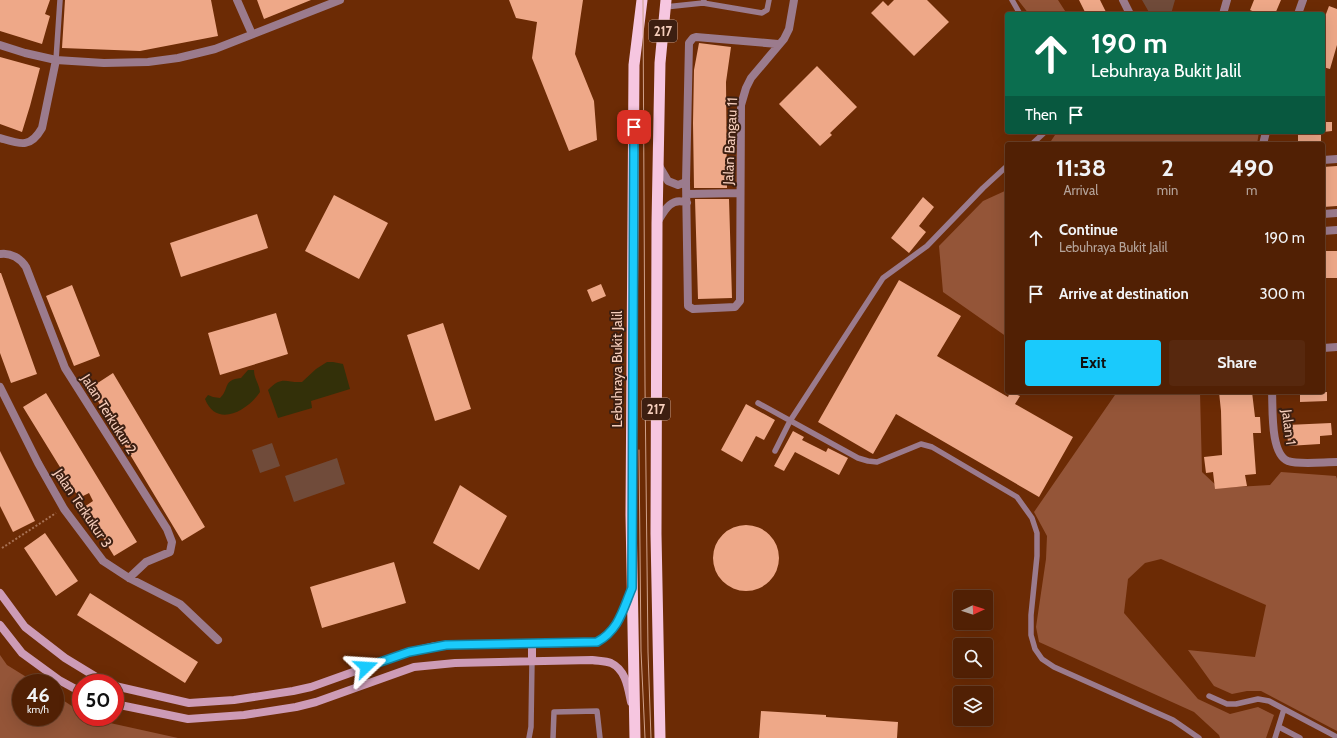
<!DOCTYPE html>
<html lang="en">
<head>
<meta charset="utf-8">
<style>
  :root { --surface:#512004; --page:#57280e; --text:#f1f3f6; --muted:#b4a39a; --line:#673e26; --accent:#1acafc }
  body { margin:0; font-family:Cabin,sans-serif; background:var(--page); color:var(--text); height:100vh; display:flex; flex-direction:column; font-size:15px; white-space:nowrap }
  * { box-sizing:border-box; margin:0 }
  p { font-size:13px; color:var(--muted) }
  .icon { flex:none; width:22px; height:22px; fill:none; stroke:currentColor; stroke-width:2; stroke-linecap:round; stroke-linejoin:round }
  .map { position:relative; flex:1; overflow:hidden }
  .panel { position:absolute; left:1005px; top:142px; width:320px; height:252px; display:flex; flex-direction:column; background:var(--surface); border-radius:4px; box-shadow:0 4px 16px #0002,0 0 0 1px var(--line) }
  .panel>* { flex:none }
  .guide { position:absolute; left:1005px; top:12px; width:320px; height:122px; border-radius:4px; box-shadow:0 4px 16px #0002,0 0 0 1px var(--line); background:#0b6e4f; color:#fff; overflow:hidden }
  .needle { width:26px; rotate:87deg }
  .buttons { position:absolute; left:953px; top:590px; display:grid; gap:8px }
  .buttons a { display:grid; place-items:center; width:40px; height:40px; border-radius:4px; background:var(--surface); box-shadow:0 4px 16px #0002,0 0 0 1px var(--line); font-size:20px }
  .speed { position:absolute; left:12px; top:674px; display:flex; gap:8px; font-size:20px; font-weight:700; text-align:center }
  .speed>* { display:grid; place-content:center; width:52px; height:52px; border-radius:50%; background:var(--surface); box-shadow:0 4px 16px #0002,0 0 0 1px var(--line); line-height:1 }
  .speed small { font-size:10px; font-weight:400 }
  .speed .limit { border:6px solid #d22; background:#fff; color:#111 }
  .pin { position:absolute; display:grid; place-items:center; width:34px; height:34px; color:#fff; margin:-17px; border-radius:8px; box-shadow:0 2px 6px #0006 }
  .me { position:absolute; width:44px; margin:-22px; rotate:70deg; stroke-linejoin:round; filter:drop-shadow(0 0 3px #0008) }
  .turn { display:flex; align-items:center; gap:14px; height:84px; padding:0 20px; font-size:18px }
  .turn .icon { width:52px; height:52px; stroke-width:2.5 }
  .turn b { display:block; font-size:28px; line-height:34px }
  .then { display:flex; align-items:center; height:38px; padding:0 20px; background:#0003; gap:8px; font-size:15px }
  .eta { display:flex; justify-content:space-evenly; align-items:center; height:68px; text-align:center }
  .eta b { font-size:24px; font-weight:700; line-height:28px }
  .cta { display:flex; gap:8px; margin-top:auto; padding:8px 20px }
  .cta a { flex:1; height:46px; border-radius:4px; background:var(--accent); color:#111; font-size:16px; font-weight:700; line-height:46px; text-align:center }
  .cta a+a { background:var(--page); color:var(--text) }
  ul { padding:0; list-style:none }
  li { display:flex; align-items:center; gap:12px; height:56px; padding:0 20px }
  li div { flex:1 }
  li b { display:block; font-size:15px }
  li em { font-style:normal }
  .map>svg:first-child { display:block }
  .green { fill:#704b3a }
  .forest { fill:#945538 }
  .water { fill:#333009 }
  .building { fill:#eea888 }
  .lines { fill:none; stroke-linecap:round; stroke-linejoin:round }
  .path { stroke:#a87255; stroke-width:2; stroke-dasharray:2 2; stroke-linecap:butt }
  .service { stroke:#9b7b8d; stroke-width:5.5 }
  .minor { stroke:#9b7b8d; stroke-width:8 }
  .secondary { stroke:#cd9bb6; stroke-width:8 }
  .trunk { stroke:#f6c6e0; stroke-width:11 }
  .tram { stroke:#cfa089; stroke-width:1 }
  .route-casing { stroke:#1183a4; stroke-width:10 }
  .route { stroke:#1acafc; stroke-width:7 }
  .labels { text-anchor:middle; stroke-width:4; stroke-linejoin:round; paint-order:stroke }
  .shield { fill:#3d1f11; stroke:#be9988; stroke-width:1 }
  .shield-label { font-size:13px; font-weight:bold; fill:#f5cdbb }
  .street-label { font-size:14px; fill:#f5cdbb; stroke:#3d1f11 }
</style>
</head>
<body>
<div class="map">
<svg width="1337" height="738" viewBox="0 0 1337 738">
  <rect width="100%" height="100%" fill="#6c2b05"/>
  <path class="green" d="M1142,0H1175L1171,14H1150Z
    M272,443L280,466L260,473L252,450Z
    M337,458L345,484L294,502L285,476Z"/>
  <path class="forest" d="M1018,0H1058L1067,14H1029Z
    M1057,132H1259L1257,144H1049Z
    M1007,190V337L943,292L939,246L983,201Z
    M1117,392H1200L1202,472L1219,488L1270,485L1281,472L1336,476L1337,479V731L1261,691H1247L1232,694L1214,686L1188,650L1255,657L1266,605L1161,559L1145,563L1128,579L1124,613L1198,699L1230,714L1258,707L1274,715L1266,738H1220L1219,735L1194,712L1039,642L1036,627L1046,559L1047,536L1034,512Z
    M0,655L7,665L36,683H21V717H55V695L81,712V717H88L92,719L178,738H0Z"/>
  <path class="water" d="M327,362H333L343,364L350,389L311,401L312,408L278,418L268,390C282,375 286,383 302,382L316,369Z
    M248,370H254C254,379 259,383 260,392C248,410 217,429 205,399L208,395L213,397L220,398C230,389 222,380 241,378Z"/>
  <path class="building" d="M0,0H50L45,14L50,16L42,44L0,31Z
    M65,0H211L218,36L140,51L62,48Z
    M257,0H311L264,19Z
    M509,0H583L575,54L594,101L597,140L569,151L532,58L537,22L516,18Z
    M894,0H927L949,22L914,56L871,13L883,1L888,6Z
    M1079,0H1100L1107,14H1086Z
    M1254,0H1281L1275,14H1259L1250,10Z
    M1329,6L1337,9V45L1330,69L1323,67V22Z
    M699,43L731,47L726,82L727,188H694L693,123L694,70Z
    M0,57L40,68L30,106L22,132L0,124Z
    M817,66L857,107L830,133L832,135L820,146L779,104Z
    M1323,122H1332V131L1323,132Z
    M1305,132H1321V144H1298V134H1305Z
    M1337,166V206L1323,207V167Z
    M334,195L388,223L359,279L305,251Z
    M923,197L934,207L919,226L926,232L909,253L891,238Z
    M695,199H729L732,298L698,299Z
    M257,214L268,248L181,277L170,243Z
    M1323,251H1337V278H1323Z
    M0,273H1L37,374L11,383L0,353Z
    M899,280L961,316L937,356L1008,397L1010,392L1020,396L1015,404L1073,437L1039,497L896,414L873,454L818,422Z
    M601,284L606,296L592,302L587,290Z
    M72,285L100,356L74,366L46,296Z
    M276,313L288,354L220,375L208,333Z
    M443,323L471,409L435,421L407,335Z
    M113,373L205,527L182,541L90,388Z
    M1219,392H1252L1255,417H1260L1261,433H1253L1256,474L1245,475L1247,486L1215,489L1213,472L1206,473L1204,457L1222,455L1221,411Z
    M1300,392H1327V401L1300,402Z
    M46,393L137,542L114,556L84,507L93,501L89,493L79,498L23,407Z
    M746,404L775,420L764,440L756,436L742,462L721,450Z
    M1331,423L1332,435L1320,436V444L1288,446L1287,425Z
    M793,431L804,437L802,440L826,452L828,448L848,458L839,475L795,452L784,471L774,466Z
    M0,451L35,521L13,532L0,506Z
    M460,485L507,516L479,570L433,543Z
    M713 558a33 33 0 1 1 66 0a33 33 0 1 1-66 0Z
    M45,533L78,581L56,596L24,548Z
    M394,562L406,603L322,628L310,587Z
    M90,593L198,662L185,683L77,615Z
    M761,711L826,715V717L898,722L897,738H759Z"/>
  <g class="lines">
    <path class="path" d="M2,548L56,513"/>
    <path class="service" d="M704,0L703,3L762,13L767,10L769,0
      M1012,0L1020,14
      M665,7L703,3
      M56,60L60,0
      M1032,144L1045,132
      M758,403L858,458L868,461L877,462L921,444L932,447L1017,497L1032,518L1037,533V556L1031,615V635L1035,649L1042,659L1054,667L1173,720L1199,738
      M775,451L790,421L883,278L927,246L983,188L1007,166
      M1209,696L1227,704H1236L1258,699L1269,701L1284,709
      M1279,727L1300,738
      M529,738L531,727L532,661
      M553,738L554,712L597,711L600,738
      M1275,738L1284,709L1337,737"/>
    <path class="minor" d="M237,0L252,34
      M1123,0L1130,14
      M1223,14L1227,0
      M1298,14L1303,0
      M778,44L696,37L693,38L689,43L686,182L688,306L693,309L735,307L740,301L741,105L746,88L751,78L784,39L789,29L794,0
      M0,45L25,53L56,60L104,63L148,62L178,58L215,49L340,0
      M0,138C20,144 30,149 42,128L56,60
      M1263,144L1266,132
      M1323,160L1337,159
      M658,164L668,181L678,185L686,182
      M687,194L740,193
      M1323,214L1337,213
      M657,223C664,211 671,196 687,203
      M1323,231L1337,230
      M0,254C11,252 21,259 26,267L65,368L167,529L172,542L170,552L146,562L129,578
      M1323,348L1337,347
      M0,387L38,463L64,509L103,561L129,578L180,604L218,640
      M1272,392C1273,408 1270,454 1288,461C1299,465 1324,462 1337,462"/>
    <path class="secondary" d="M0,593L25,627L65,658L106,683
      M0,625L22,653L59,680L81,692
      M532,644V661
      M115,686L189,703L234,700L293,691L311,687L409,652L436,646L457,644H532L597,642C618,630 623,611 631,590
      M115,704L188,719L244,715L296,707L316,702L414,667L455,663L592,660C598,661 606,661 611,663C626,670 628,688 631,702"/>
    <path class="trunk" d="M635,738L631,515L634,65L642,0
      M660,738L656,534L657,223L660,63L666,0"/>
    <path class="tram" d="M643,0L645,386L648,652L651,738
      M639,450L641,651L645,738"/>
  </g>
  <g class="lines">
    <defs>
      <path id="route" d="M366,667L409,652L446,645L597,642C619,630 623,609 632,588L634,127"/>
    </defs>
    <use href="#route" class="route-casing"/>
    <use href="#route" class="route"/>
  </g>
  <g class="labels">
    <g class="shield">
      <rect x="649" y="20" width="28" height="22" rx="3"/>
      <rect x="642" y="398" width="28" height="22" rx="3"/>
    </g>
    <g class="shield-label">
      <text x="663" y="36">217</text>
      <text x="656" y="414">217</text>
    </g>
    <g class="street-label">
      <text transform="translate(730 141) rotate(-87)" y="5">Jalan Bangau 11</text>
      <text transform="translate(617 369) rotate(-90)" y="5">Lebuhraya Bukit Jalil</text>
      <text transform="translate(109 414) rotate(58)" y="5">Jalan Terkukur 2</text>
      <text transform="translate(1289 427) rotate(83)" y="5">Jalan 1</text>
      <text transform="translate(83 508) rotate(56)" y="5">Jalan Terkukur 3</text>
    </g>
  </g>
</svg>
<div class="buttons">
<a><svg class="needle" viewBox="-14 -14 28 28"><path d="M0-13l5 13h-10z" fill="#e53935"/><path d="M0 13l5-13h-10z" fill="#b4a39a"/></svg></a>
<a><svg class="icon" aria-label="search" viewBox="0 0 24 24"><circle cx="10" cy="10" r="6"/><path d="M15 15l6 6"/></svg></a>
<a><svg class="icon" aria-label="layers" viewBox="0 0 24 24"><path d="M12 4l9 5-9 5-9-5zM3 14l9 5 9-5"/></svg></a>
</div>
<div class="speed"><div>46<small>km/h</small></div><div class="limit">50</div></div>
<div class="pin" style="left:634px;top:127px;background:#d93025"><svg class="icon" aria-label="arrive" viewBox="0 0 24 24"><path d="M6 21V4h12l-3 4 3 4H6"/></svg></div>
<svg class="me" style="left:366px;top:667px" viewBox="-20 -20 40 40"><path d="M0-17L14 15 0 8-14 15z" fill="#1acafc" stroke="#fff" stroke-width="4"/></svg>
<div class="guide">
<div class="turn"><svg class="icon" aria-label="ahead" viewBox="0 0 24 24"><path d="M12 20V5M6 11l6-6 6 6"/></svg><div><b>190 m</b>Lebuhraya Bukit Jalil</div></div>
<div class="then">Then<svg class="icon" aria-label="arrive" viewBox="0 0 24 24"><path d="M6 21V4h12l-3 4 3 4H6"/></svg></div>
</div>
<section class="panel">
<div class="eta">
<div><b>11:38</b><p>Arrival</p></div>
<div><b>2</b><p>min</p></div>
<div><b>490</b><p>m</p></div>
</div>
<ul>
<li><svg class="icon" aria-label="ahead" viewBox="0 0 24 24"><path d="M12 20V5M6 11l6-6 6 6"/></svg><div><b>Continue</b><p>Lebuhraya Bukit Jalil</p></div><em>190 m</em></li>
<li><svg class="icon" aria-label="arrive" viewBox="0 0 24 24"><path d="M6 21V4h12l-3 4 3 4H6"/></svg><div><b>Arrive at destination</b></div><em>300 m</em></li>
</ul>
<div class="cta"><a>Exit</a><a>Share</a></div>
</section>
</div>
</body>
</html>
